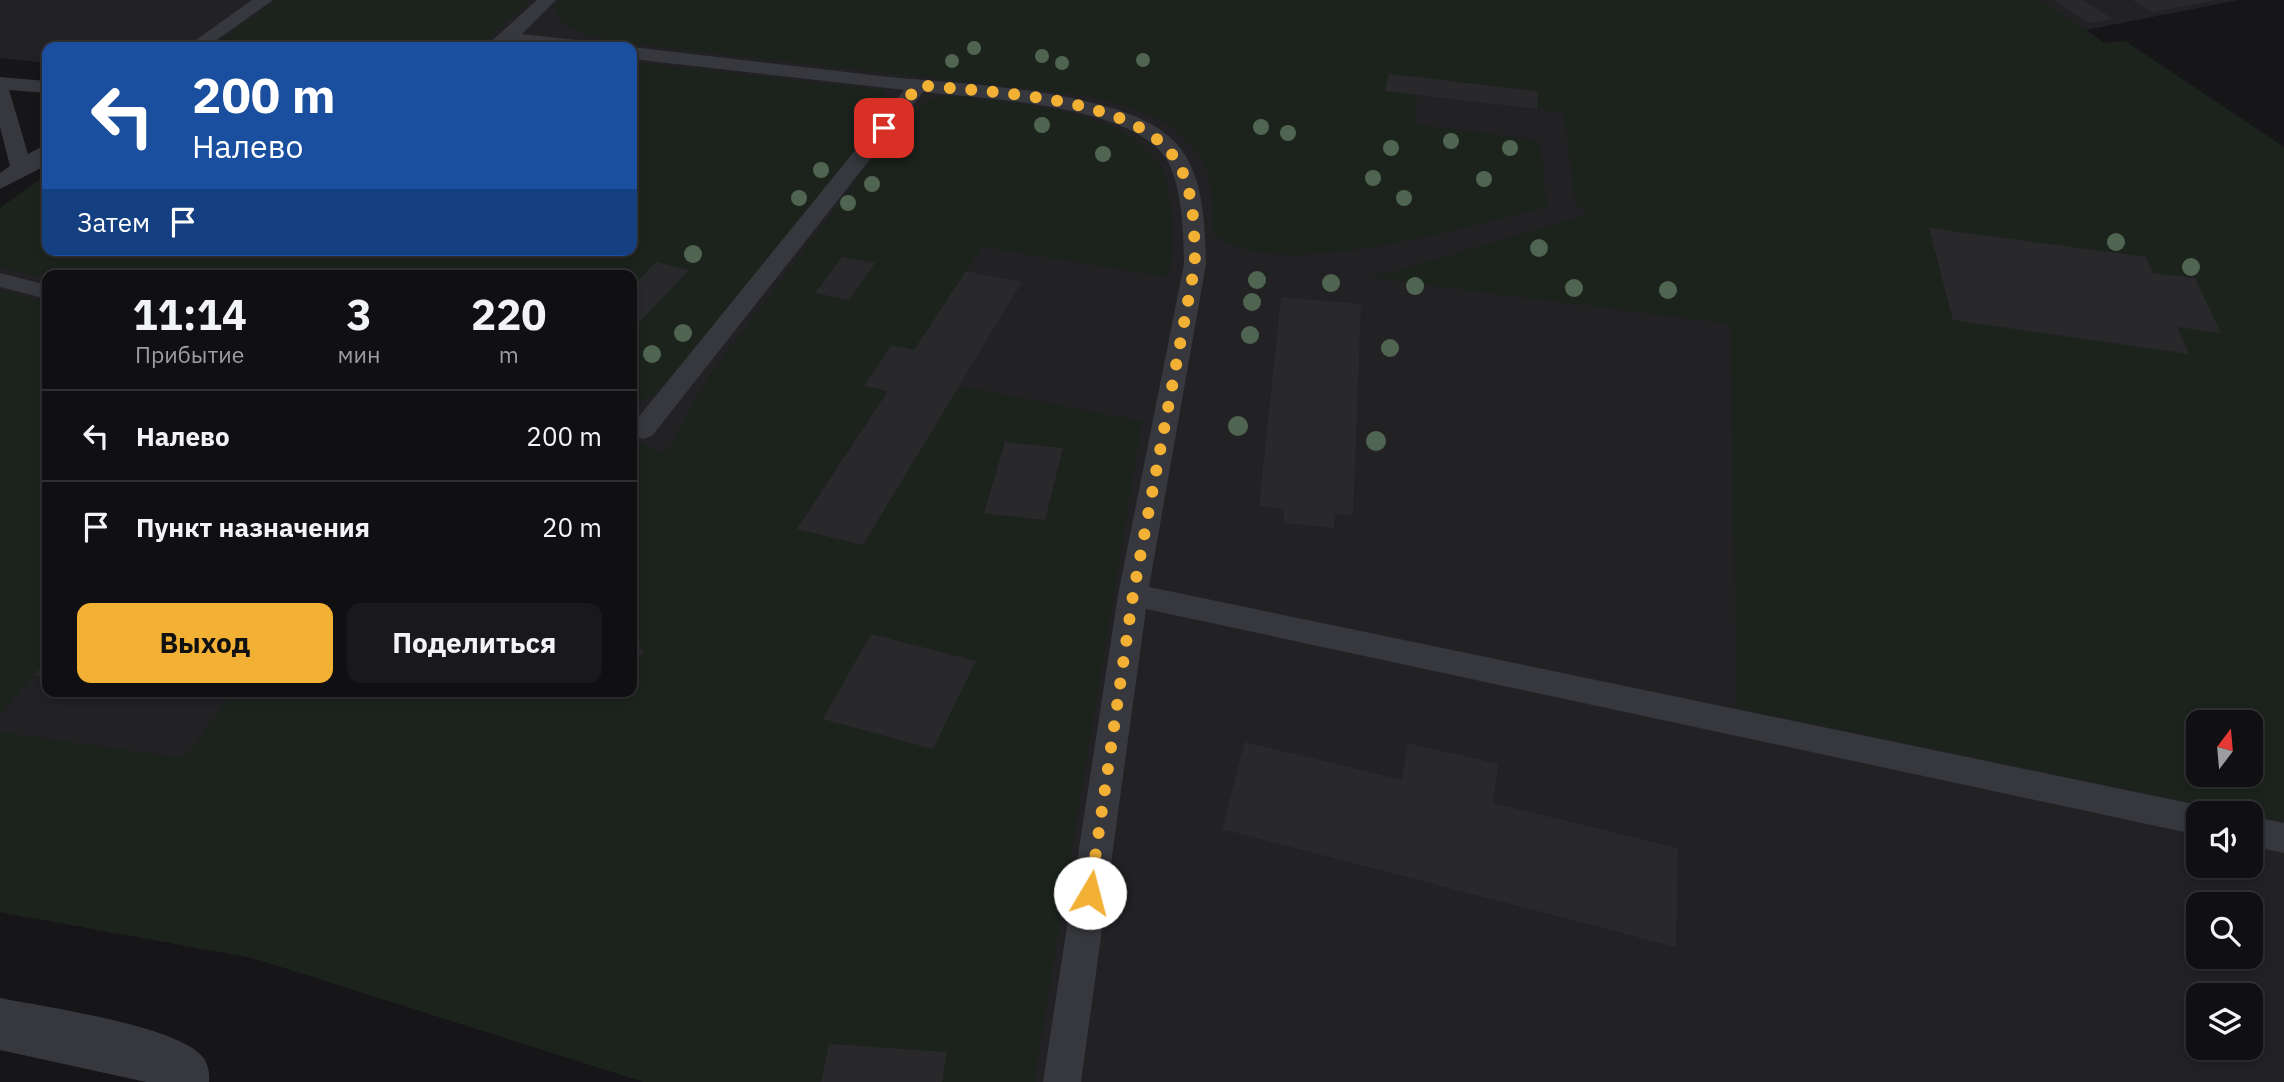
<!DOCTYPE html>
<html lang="ru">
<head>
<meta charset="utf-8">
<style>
  :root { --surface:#101012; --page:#19191b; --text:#f1f3f6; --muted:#9c9d9f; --line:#303032; --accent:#f2b134 }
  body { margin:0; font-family:"IBM Plex Sans",sans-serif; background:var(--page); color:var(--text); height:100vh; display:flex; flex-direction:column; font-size:26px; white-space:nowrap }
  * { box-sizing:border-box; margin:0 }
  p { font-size:23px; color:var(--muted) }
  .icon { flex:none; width:38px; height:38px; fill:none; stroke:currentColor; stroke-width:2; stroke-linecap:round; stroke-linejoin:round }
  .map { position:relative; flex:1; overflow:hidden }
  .side { position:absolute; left:42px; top:270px; width:595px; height:427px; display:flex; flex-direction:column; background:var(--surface); border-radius:14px; box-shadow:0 4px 10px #0003,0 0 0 2px var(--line) }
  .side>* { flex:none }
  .banner { position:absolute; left:42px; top:42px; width:595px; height:214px; border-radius:14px; box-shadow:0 4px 10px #0003,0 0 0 2px var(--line); background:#1a4fa0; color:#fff; overflow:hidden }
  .needle { width:46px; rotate:16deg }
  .buttons { position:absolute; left:2186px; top:710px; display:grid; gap:14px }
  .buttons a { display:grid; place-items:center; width:77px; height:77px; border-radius:14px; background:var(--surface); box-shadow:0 4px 10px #0003,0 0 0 2px var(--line); font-size:35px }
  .pin { position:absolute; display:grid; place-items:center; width:60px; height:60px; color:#fff; margin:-30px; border-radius:14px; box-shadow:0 4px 10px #0006 }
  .me { position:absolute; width:77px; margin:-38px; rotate:8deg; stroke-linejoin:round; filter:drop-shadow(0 0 5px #0008) }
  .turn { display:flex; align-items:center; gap:24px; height:147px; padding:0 35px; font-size:32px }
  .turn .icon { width:91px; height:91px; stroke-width:2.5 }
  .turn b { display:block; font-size:49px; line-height:60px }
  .then { display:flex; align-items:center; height:66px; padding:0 35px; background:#0003; gap:14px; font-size:26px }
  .eta { display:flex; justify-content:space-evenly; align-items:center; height:119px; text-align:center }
  .eta b { font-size:42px; font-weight:700; line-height:49px }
  .cta { display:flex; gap:14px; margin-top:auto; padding:14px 35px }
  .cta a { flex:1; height:80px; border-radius:14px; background:var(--accent); color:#111; font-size:28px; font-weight:700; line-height:80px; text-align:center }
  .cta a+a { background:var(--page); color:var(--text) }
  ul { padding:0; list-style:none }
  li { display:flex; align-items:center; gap:21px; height:91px; padding:0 35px; border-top:2px solid var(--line) }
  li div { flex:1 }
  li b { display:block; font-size:26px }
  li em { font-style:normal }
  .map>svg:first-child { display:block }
  .built { fill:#222225; fill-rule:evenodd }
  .green { fill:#1c231d; fill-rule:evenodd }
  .building { fill:#29292c }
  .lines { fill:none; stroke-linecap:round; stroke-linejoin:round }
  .service { fill:#37383d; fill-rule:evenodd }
  .minor { fill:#37383d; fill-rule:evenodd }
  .tree { fill:#506452 }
  .route { stroke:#f2b134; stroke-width:12; stroke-dasharray:0 21.6 }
</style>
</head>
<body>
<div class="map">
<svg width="2284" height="1082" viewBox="0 0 2284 1082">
  <rect width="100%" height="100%" fill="#161618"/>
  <path class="built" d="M0,0H2239L2086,30L2104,43L2125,41L2284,147V1082H644L253,958L0,912V208L47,174V250H632V47H47V63L0,58ZM47,275H632V691H47ZM2198,723H2250V775H2198ZM2198,814H2250V866H2198ZM2198,905H2250V957H2198ZM2198,996H2250V1048H2198Z"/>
  <path class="green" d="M278,0H531L478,47H211Z
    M562,0H2040L2104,43L2125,41L2284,147V822L1737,708L1730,324L1371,278L1590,214L1575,202L1564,113L1537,109L1538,91L1389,74L1418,94L1414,124L1540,140L1547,207C1474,224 1271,287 1214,233C1212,213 1214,188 1206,169C1183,117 1136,109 1087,96L619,42C597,37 559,32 555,7ZM2198,723H2250V775H2198Z
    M632,62L883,90L891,107L658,394L632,404V275H47V279L0,267V208L47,174V250H632Z
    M952,96C1015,104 1129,107 1163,171C1168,180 1168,192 1170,202C1174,226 1174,253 1168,277L982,247L797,528L863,545L959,386L1142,421L1034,1082H644L253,958L0,912V732L185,758L234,691H559L561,695L568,691H632V659L644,653L632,632V441L665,454L709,376L909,111L930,99ZM842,257L875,264L849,300ZM1005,442L1063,448L1045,520L984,513ZM872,634L975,661L933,749L824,719Z
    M0,290L47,302V660L0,714Z"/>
  <path class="building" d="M2054,0H2083L2113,19L2088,23Z
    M2132,0H2213V1L2152,12Z
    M1389,74L1538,91L1537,109L1385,91Z
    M1929,228L2146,257L2153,273L2195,278L2221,333L2177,327L2189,354L1953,320Z
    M842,257L875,263L849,300L815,293Z
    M656,262L689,270L632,330V287Z
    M966,271L1022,282L863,545L797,529L888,391L864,386L892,345L914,350Z
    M1281,297L1361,304L1353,515L1335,514L1334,528L1283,523L1284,509L1259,506Z
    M1005,442L1063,448L1045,520L984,513Z
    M632,632L644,653L632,659Z
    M871,634L976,661L933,749L823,719Z
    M47,660V677L34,676Z
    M1245,742L1402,780L1408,743L1498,764L1493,803L1678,848L1676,947L1222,829Z
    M829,1044L947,1052L942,1082H821Z"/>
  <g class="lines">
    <path class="service" d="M252,0H273L207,47H186Z
      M537,0H556L522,34L584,41L593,47L511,44L506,47H485Z
      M632,47C715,57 798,66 880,76C952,84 1119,88 1172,139C1204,169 1205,223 1206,264L1149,587L2198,805L2210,809L2212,814H2198V835L1146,609L1081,1082H1043L1118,595L1184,264C1183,232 1183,199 1171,168C1146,104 983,99 923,92L652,436L643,439L632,436V418L637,419L904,90L632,59Z
      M0,77L47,81V93L9,90L28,154L47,144V165L0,189V173L10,166L0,127Z
      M0,273L47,285V299L0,287Z
      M2250,816L2284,823V853L2250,846Z"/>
    <path class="minor" d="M0,998C45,1007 174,1025 202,1056C208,1062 210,1075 209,1082H146L0,1050Z"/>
  </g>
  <g class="tree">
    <circle cx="974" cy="48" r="7"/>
    <circle cx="1042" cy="56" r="7"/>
    <circle cx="1143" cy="60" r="7"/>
    <circle cx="952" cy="61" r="7"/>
    <circle cx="1062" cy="63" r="7"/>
    <circle cx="1042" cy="125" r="8"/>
    <circle cx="1261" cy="127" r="8"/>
    <circle cx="1288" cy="133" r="8"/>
    <circle cx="1451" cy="141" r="8"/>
    <circle cx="1391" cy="148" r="8"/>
    <circle cx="1510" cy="148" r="8"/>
    <circle cx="1103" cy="154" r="8"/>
    <circle cx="821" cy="170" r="8"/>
    <circle cx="1373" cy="178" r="8"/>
    <circle cx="1484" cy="179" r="8"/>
    <circle cx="872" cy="184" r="8"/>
    <circle cx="799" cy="198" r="8"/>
    <circle cx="1404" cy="198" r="8"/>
    <circle cx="848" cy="203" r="8"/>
    <circle cx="2116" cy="242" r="9"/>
    <circle cx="1539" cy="248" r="9"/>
    <circle cx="693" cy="254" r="9"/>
    <circle cx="2191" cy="267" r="9"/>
    <circle cx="1257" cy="280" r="9"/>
    <circle cx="1331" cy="283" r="9"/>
    <circle cx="1415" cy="286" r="9"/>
    <circle cx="1574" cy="288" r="9"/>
    <circle cx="1668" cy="290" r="9"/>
    <circle cx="1252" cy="302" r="9"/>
    <circle cx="683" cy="333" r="9"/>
    <circle cx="1250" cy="335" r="9"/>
    <circle cx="1390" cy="348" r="9"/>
    <circle cx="652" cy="354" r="9"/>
    <circle cx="1238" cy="426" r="10"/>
    <circle cx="1376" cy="441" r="10"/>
  </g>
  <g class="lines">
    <path class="route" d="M884,128L919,85C991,93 1142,95 1179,165C1195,194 1194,232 1195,264L1133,595L1090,893"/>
  </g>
</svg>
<div class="buttons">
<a><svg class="needle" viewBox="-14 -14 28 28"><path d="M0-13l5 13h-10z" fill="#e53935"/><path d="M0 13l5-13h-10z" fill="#9c9d9f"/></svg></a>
<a><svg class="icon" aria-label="sound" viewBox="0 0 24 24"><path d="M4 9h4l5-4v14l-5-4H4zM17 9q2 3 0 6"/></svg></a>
<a><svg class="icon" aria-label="search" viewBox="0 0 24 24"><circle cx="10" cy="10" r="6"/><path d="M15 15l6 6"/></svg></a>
<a><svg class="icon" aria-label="layers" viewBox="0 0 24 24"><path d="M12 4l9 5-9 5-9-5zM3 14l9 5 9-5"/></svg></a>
</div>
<div class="pin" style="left:884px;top:128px;background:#d93025"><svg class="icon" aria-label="arrive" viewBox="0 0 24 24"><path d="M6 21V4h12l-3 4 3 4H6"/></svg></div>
<svg class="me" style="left:1090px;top:893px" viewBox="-20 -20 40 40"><circle r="19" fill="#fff"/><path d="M0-13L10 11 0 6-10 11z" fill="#f2b134"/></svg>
<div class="banner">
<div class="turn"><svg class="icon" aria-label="left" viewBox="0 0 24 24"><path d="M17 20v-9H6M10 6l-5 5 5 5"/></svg><div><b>200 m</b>Налево</div></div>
<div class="then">Затем<svg class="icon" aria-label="arrive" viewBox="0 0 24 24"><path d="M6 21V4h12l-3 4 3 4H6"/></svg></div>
</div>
<section class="side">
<div class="eta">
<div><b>11:14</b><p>Прибытие</p></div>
<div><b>3</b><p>мин</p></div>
<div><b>220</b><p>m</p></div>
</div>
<ul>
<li><svg class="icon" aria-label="left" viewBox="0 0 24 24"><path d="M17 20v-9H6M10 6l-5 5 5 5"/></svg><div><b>Налево</b></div><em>200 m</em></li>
<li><svg class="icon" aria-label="arrive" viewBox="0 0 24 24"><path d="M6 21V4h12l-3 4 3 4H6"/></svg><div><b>Пункт назначения</b></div><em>20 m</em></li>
</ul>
<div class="cta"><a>Выход</a><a>Поделиться</a></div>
</section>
</div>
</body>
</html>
